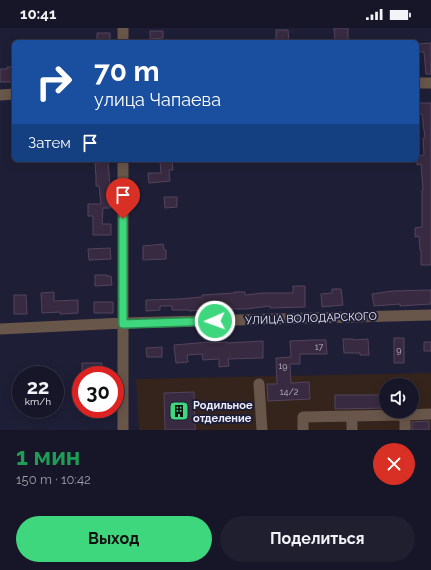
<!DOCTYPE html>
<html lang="ru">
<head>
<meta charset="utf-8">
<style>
  :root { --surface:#161628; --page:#1f1f30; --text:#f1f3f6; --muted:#9e9fa8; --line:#353545; --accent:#3fd77d }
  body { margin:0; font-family:Raleway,sans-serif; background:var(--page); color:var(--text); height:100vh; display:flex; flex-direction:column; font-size:15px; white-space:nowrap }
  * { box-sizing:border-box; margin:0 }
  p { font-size:13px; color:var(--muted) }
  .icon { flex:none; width:22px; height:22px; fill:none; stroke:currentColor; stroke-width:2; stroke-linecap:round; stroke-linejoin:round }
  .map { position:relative; height:402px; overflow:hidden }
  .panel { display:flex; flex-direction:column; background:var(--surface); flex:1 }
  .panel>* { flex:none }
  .guide { position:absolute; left:12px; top:12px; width:407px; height:122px; border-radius:6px; box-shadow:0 2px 10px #0003,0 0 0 1px var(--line); background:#1a4fa0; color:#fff; overflow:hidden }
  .buttons { position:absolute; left:379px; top:350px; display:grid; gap:8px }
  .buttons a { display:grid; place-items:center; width:40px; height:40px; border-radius:50%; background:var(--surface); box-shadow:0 2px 10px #0003,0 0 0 1px var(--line); font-size:20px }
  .speed { position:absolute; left:12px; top:338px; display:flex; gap:8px; font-size:20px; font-weight:700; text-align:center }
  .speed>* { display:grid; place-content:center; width:52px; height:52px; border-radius:50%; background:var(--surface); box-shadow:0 2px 10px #0003,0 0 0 1px var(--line); line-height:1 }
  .speed small { font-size:10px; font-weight:400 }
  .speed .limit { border:6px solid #d22; background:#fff; color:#111 }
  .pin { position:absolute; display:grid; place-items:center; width:34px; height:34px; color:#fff; margin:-41px -17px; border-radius:50% 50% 50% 0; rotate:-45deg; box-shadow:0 0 4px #0007 }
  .pin .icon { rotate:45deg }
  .me { position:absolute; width:44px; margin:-22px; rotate:268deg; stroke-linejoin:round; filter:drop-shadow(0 0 3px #0008) }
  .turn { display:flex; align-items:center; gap:14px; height:84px; padding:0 16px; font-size:18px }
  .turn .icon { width:52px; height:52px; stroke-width:2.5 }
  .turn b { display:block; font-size:28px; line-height:34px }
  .then { display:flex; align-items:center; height:38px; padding:0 16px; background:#0003; gap:8px; font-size:15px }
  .round { display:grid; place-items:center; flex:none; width:42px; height:42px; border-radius:21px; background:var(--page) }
  .overview { display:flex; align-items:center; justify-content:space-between; height:68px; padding:0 16px }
  h1 { font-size:24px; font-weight:700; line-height:30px; color:#1e9e55 }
  .primary-button { display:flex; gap:8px; margin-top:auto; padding:8px 16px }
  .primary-button a { flex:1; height:46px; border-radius:24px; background:var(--accent); color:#111; font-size:16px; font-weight:700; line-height:46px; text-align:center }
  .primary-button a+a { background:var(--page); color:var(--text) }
  .status { display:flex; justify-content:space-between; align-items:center; height:28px; padding:0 20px; background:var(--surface); direction:ltr }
  .status svg { height:11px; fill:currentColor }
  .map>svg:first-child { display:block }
  .medical { fill:#35241c; fill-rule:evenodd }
  .building { fill:#382a40; stroke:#53445c }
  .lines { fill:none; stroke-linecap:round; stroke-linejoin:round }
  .minor { stroke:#69564a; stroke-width:11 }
  .route-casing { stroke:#298c51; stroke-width:10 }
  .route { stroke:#3fd77d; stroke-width:7 }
  .labels { text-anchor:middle; stroke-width:4; stroke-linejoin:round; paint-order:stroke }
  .number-label { font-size:9px; fill:#bebbcd }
  .street-label { font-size:11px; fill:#eaebfc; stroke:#1e1e36 }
  .poi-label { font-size:11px; font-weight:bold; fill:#eaebfc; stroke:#1e1e36; text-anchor:start }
</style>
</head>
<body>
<div class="status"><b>10:41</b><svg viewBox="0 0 49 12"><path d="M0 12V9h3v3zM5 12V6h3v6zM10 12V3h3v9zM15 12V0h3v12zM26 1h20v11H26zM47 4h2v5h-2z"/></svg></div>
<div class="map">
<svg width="431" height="402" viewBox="0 0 431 402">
  <rect width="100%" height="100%" fill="#1e1e36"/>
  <path class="medical" d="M431,345V402H139L136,351ZM386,357H412V383H386Z"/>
  <path class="building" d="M334,0H348V13L335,14Z
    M276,2H288L289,14H276Z
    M150,3H163V10L150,11Z
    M97,5H110V14H97Z
    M431,15V46H426L424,24H418V16Z
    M7,39H14V54H0V41H7Z
    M417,75H431V237H421V222H420L419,208L415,209V200L422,199V162H423L421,136L417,137V128L424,127L423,110H425L422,86H417Z
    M172,132L173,142H169L170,153L149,155L148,145H161L160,133Z
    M108,134L110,157L108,158L110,180H103L102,196H111V207H93V188H88V176H101L99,158H96V149L95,135Z
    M164,169H177V179L165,180Z
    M163,216L164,222H166V231L143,232V218Z
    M110,220L111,231L89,232L88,221Z
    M95,247H107V248H111L112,257L95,258Z
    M293,258H305V279L270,280V278L246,281H215L189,283V282H172V278H160V282L146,283V272L179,271L202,269V267L234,265V264H245V267L263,265H293Z
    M332,261H341L343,277L322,279L321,266L332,265Z
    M431,262V276L400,278V276L374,278L372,266L392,263Z
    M54,264V273L78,272V285L60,286V284L42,285L41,265Z
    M14,267H26L27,286H14Z
    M94,274H113V285H94Z
    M394,310H404V335H394Z
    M343,311H353V312L368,311L369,327H360V325H344Z
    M312,312H326L327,326H300V336H290L291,355L309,354L310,371L268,373L267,356H277L276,330L291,329L290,313Z
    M263,313V330L228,331L229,338L219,339V331L203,332L202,326L187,327L188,334L176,335L174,317L210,314V315L227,314V315Z
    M424,314H431V323H424Z
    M162,319V329H147L146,320Z
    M82,335H102V347H82Z
    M194,364L195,402H165L164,365Z
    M335,367H386V380L335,381Z
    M429,393V402H412V394Z"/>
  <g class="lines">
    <path class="minor" d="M123,14V0
      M417,55H431
      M0,67L14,66
      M123,132V402
      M0,301L123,295L431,287
      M259,356L262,402
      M352,388L405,387
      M303,402V389L352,388V402
      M405,402V387L431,386"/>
  </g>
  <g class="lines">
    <defs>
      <path id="route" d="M123,191V296L215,293"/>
    </defs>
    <use href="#route" class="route-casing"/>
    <use href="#route" class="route"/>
  </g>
  <defs>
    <symbol id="building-square" viewBox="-11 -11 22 22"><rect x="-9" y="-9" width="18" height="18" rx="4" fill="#3fd77d" stroke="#1e1e36"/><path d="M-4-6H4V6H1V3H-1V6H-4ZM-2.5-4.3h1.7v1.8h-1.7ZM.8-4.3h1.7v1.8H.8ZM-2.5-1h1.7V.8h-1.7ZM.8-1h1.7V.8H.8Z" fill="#111"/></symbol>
  </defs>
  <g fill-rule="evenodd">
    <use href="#building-square" x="168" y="372" width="22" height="22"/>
  </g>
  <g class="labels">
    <g class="number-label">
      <text x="319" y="322">17</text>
      <text x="399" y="325">9</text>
      <text x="283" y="341">19</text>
      <text x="289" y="367">14/2</text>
    </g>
    <g class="street-label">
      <text transform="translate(311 290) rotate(-2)" y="4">УЛИЦА ВОЛОДАРСКОГО</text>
    </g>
    <g class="poi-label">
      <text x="193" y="381">Родильное<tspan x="193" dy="13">отделение</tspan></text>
    </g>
  </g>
</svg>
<div class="buttons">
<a><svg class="icon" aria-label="sound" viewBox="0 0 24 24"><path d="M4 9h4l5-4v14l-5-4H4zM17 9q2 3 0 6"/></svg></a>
</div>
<div class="speed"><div>22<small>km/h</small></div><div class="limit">30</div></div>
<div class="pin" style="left:123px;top:191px;background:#d93025"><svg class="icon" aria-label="arrive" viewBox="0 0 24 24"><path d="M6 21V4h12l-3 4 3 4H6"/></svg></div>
<svg class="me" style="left:215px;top:293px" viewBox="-20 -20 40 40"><circle r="17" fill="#3fd77d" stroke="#fff" stroke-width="3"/><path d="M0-11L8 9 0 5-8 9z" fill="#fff"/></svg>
<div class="guide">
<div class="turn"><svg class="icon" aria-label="right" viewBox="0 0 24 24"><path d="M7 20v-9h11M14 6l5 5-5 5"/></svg><div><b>70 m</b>улица Чапаева</div></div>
<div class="then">Затем<svg class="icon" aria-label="arrive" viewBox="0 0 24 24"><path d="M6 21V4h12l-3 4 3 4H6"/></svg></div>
</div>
</div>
<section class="panel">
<div class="overview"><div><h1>1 мин</h1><p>150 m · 10:42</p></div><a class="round" style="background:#d93025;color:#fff"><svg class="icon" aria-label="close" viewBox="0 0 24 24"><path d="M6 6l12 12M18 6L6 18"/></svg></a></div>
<div class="primary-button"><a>Выход</a><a>Поделиться</a></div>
</section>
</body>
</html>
